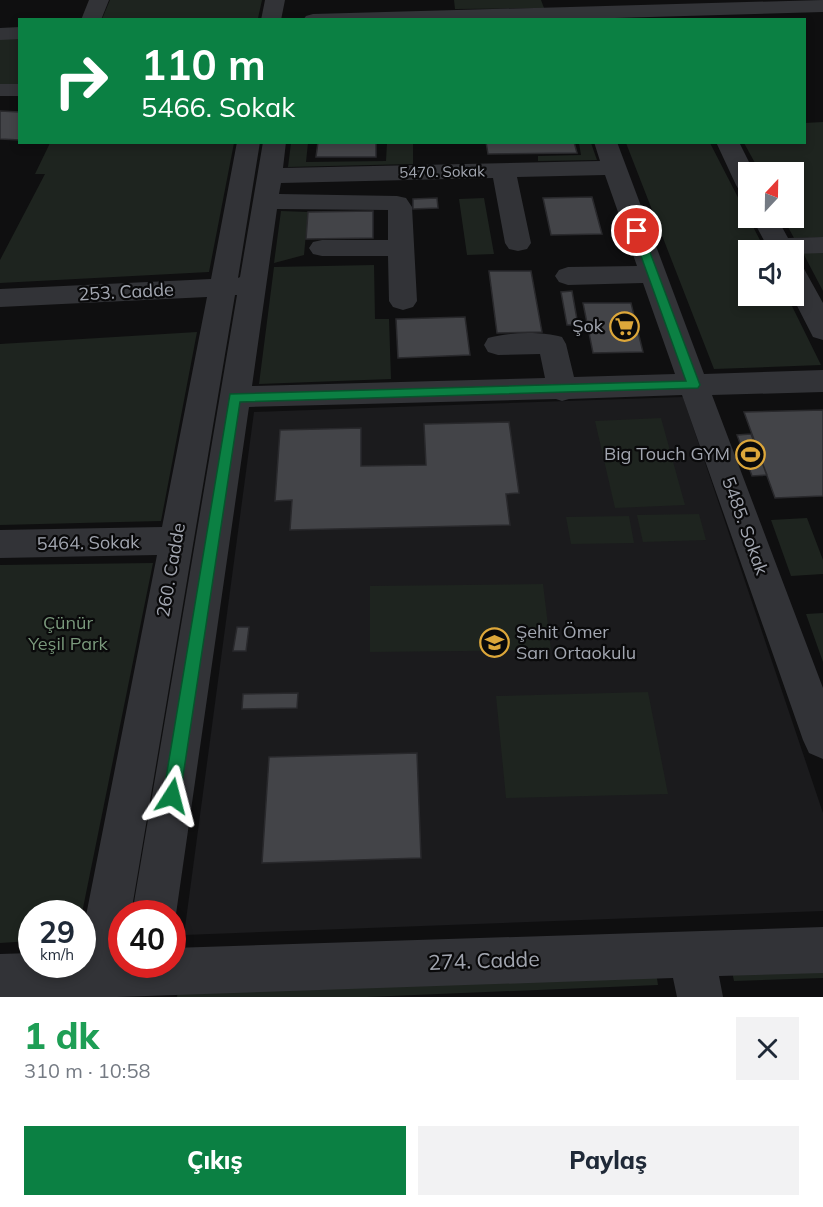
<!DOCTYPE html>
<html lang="tr">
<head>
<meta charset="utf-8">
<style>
  :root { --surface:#fff; --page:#f2f2f3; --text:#1f2937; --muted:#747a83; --accent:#0b8043 }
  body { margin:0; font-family:Mulish,sans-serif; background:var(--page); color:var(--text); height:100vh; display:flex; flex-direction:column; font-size:22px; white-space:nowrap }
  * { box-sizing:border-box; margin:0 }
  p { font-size:20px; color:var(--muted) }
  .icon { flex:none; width:33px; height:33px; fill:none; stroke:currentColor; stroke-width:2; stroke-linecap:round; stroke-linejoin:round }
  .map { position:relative; height:997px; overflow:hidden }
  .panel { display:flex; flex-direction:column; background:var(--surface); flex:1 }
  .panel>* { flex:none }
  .banner { position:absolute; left:18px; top:18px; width:788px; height:126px; border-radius:0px; box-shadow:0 3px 9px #0003; background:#0b8043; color:#fff; overflow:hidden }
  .needle { width:39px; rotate:22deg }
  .tools { position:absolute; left:738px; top:162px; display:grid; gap:12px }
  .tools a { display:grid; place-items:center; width:66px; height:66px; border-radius:0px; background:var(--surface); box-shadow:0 3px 9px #0003; font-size:30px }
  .speed { position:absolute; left:18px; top:900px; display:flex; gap:12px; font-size:30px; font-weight:700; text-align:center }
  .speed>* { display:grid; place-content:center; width:78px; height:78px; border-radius:50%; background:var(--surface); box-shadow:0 3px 9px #0003; line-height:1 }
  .speed small { font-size:15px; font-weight:400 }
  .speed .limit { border:9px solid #d22; background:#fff; color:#111 }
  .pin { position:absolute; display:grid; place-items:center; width:51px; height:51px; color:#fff; margin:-26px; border:3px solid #fff; border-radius:50%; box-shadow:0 2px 6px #0007 }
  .me { position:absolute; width:66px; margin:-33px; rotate:9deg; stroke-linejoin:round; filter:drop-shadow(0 0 4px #0008) }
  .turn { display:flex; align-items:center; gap:21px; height:126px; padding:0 24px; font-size:27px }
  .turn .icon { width:78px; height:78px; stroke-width:2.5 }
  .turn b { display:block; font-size:42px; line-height:51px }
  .round { display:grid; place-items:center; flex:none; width:63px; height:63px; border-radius:0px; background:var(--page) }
  .head { display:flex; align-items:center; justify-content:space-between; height:102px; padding:0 24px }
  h1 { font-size:36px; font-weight:800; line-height:45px; color:#1e9e55 }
  .action { display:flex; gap:12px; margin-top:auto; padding:12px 24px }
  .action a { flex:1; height:69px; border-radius:0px; background:var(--accent); color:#fff; font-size:24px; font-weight:800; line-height:69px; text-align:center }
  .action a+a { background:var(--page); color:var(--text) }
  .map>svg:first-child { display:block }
  .built { fill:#1b1b1d }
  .green { fill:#1e241f }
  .building { fill:#434448; stroke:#29292c; stroke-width:1.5 }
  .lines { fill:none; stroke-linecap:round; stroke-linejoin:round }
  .minor { fill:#323337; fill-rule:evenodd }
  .route { fill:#0b8043; stroke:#07532c; stroke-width:1.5 }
  .labels { text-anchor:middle; stroke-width:4.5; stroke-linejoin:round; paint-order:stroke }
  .far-street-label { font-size:15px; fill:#a2a6b0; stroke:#0a0a0b }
  .street-label { font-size:18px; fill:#a2a6b0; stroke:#0a0a0b }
  .poi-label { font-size:18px; fill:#a2a6b0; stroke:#0a0a0b; text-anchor:end }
  .park-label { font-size:18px; fill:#7a997c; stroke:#0a0a0b }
  .near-street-label { font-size:21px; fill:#a2a6b0; stroke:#0a0a0b }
</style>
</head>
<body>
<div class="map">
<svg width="823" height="997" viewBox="0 0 823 997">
  <rect width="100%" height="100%" fill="#0f0f10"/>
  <path class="built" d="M683,397L823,813V911L184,935L254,412Z"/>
  <path class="green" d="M110,0H262L258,18L102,19Z
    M454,0H541L544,8L455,9Z
    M19,38V85H0V39Z
    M823,122V237L794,238L783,218H794V172H760L744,143L804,142V123Z
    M50,143H234L209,272L0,283V260L45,174H35Z
    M291,143H308L306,162L386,161L387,143H413V164L288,167Z
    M579,143H591L597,160L538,161V156L581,155Z
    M626,143H710L765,250H748V296H787L821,365L714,369Z
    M484,198L494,254L467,255L459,199Z
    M281,211L308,212L304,255L274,263Z
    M803,253H823V291Z
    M374,265L375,319H389L391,379L259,384L274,267Z
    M197,332L161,521L0,525V344Z
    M661,418L685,505L615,508L595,421Z
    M699,514L706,540L643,542L637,515Z
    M629,516L634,543L571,544L566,517Z
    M807,518L823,560V574L791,576L771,520Z
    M153,563L82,913L32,914L31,941L0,943V565Z
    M543,584L551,650L370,652V586Z
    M823,613V662L806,614Z
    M648,692L668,794L506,798L496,696Z
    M823,964V978L734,981L731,967Z
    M656,972L658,985L367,997H177L178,990Z"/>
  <path class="building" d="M0,111L20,112V140L0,139Z
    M318,142H376V157H316Z
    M486,142H574L577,153L488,154Z
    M592,197L602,234L551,235L543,198Z
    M437,198L438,208L413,209V199Z
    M373,211V238L306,239L308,212Z
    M489,271H531L542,332L497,333Z
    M572,291L578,325H567L561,292Z
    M583,303H631L643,352L593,353Z
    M465,317L470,355L398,358L396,319Z
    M823,410V496L775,498L744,412Z
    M509,422L519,493L506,494L510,525L290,530L292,500L275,501L280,430L361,428V466L426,465L424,424Z
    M751,434L767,475L752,476L737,435Z
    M237,627H249L246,651H233Z
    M298,693L297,708L242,709L243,694Z
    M417,753L421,858L262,863L269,757Z"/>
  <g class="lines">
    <path class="minor" d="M89,0H109L101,20H81Z
      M265,0H285L281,20H261Z
      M823,0V12L545,20H303L306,16L313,14Z
      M20,27V39L0,40V28Z
      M0,84H20V96H0Z
      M237,142H260L238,278L240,277L263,142H286L283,168L600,161L594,142H617L704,374L823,370V392L712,395L823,688V759L809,753L803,740L682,395L569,399L562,401L556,399L249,407L176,914L172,923V914H132L237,295H235L131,914H122V964H172V948L823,927V973L719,976L723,997H677L673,978L117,997H0V954L32,953V964H82V936L157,555L0,558V530L162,527L207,297L0,307V289L211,279ZM605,175L637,266L568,267L559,270L555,276L559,282L568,285L643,283L675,374L574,377L566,344L562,337C541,331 509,332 488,338L484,345L488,352L498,355L540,354L545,378L252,386L277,209L388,210V240H322L313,242L309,248L313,254L322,256H388L389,301L393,307L403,310L413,307L417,301L412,207L406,198L397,196L279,194L281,183L493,178L505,243L509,249L518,251L527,249L531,243L517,177Z
      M716,142H739L754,172H748V192L739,190L736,185Z
      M752,218H777L788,238L823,237V253L794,254V250H769Z
      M794,264L803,267L823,303V340L813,337L792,296Z"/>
  </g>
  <path class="route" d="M637,227L642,231L700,385L698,388L240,402L180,796L178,802L172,805L166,802L163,796L230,394L686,381L632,231Z"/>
  <defs>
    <symbol id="supermarket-ring" viewBox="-11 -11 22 22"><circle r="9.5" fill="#0a0a0b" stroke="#dda73a" stroke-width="1.5"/><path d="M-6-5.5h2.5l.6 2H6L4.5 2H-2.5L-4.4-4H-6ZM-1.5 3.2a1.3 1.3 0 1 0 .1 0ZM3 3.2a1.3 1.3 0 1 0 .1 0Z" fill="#dda73a"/></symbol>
    <symbol id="stadium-ring" viewBox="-11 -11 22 22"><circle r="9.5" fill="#0a0a0b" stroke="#dda73a" stroke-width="1.5"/><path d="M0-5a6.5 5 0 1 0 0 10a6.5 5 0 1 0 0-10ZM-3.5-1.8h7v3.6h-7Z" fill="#dda73a"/></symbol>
    <symbol id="school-ring" viewBox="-11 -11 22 22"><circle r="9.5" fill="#0a0a0b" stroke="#dda73a" stroke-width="1.5"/><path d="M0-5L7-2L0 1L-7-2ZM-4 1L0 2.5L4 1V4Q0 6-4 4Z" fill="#dda73a"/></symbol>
  </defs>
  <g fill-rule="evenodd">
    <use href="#supermarket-ring" x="608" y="310" width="33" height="33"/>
    <use href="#stadium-ring" x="734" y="438" width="33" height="33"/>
    <use href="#school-ring" x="478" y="626" width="33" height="33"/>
  </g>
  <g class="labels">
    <g class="far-street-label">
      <text transform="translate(442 172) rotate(-1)" y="5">5470. Sokak</text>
    </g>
    <g class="street-label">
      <text transform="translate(126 292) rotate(-3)" y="6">253. Cadde</text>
      <text transform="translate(745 526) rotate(70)" y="6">5485. Sokak</text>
      <text transform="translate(88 543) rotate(-1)" y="6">5464. Sokak</text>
      <text transform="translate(171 570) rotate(-80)" y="6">260. Cadde</text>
    </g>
    <g class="poi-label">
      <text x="603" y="332">Şok</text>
      <text x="730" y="460">Big Touch GYM</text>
      <text x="516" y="638" text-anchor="start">Şehit Ömer<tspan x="516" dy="21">Sarı Ortaokulu</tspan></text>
    </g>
    <g class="park-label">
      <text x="68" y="629">Çünür<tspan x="68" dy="21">Yeşil Park</tspan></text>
    </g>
    <g class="near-street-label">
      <text transform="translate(484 961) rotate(-2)" y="7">274. Cadde</text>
    </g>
  </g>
</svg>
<div class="tools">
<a><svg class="needle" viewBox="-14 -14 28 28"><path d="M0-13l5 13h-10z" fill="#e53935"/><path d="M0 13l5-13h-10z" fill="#747a83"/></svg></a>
<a><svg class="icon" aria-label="sound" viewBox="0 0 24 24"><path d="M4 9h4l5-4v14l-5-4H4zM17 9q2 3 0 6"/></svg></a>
</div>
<div class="speed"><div>29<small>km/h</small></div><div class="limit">40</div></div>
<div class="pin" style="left:637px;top:231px;background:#d93025"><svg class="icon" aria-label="arrive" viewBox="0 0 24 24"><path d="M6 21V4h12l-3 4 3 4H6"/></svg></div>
<svg class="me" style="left:172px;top:796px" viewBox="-20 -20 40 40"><path d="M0-17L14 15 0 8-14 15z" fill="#0b8043" stroke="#fff" stroke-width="4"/></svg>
<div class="banner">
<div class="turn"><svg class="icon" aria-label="right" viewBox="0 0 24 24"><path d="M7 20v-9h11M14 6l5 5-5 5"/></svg><div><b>110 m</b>5466. Sokak</div></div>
</div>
</div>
<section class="panel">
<div class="head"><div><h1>1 dk</h1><p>310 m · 10:58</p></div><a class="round"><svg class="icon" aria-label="close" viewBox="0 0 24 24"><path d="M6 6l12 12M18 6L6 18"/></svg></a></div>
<div class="action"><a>Çıkış</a><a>Paylaş</a></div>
</section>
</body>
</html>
